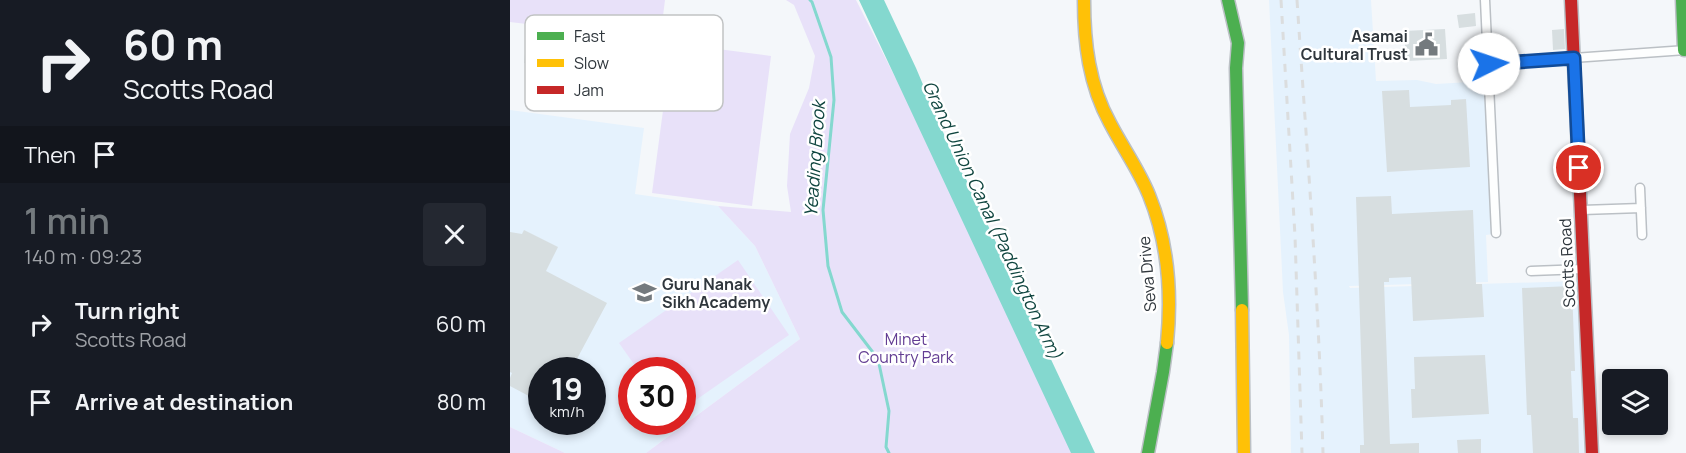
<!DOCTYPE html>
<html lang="en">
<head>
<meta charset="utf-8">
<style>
  :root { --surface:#171b24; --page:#242831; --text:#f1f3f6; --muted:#9ea1a6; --accent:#747a7e }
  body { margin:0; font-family:Manrope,sans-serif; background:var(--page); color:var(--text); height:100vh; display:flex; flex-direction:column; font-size:22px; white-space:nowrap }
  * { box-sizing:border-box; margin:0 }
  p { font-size:20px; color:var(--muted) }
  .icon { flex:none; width:33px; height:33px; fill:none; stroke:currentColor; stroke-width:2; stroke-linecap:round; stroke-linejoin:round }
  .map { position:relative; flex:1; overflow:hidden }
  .panel { display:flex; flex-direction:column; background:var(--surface); width:510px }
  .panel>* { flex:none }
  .hud { background:#171b24; color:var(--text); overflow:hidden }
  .fabs { position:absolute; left:1092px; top:369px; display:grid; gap:12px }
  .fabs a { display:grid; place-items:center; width:66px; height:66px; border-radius:6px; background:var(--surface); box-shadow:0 3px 9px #0003; font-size:30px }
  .speed { position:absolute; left:18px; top:357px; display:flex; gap:12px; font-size:30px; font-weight:700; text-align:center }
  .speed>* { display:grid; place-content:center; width:78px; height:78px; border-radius:50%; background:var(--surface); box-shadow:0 3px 9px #0003; line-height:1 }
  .speed small { font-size:15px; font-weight:400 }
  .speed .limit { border:9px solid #d22; background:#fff; color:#111 }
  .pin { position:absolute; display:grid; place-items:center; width:51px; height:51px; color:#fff; margin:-26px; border:3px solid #fff; border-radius:50%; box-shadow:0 2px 6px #0007 }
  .me { position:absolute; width:66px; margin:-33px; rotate:86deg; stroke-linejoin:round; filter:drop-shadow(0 0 4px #0008) }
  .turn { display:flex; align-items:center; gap:21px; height:126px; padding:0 24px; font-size:27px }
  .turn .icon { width:78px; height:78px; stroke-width:2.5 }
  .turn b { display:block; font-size:42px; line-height:51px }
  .then { display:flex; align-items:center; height:57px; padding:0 24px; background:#0003; gap:12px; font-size:22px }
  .round { display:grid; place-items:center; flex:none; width:63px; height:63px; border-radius:6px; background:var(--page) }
  .headline { display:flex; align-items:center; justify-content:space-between; height:102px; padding:0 24px }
  h1 { font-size:36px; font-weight:600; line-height:45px; color:var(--accent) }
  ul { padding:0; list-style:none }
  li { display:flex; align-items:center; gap:18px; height:78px; padding:0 24px }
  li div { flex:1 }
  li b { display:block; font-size:22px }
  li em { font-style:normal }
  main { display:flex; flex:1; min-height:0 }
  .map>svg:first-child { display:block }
  .built { fill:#e5f2fd; fill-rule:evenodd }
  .green { fill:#e8e1f9 }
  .water { fill:#84d8cf }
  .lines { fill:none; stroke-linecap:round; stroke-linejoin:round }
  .stream { stroke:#84d8cf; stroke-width:3 }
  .building { fill:#d7dee0 }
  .street-casing { stroke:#bbc0c5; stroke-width:11 }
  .fast-casing { stroke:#bbc0c5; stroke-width:15 }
  .slow-casing { stroke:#bbc0c5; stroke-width:15 }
  .jam-casing { stroke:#bbc0c5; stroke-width:15 }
  .street { stroke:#fdfefe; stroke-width:8 }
  .fast { stroke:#4caf50; stroke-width:12 }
  .slow { stroke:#ffc107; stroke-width:12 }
  .jam { stroke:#c62828; stroke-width:12 }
  .rail { stroke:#dbddde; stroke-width:3; stroke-dasharray:8 8; stroke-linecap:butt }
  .route-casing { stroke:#114b97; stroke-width:15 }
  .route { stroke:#1a73e8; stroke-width:10 }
  .labels { text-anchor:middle; stroke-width:5; stroke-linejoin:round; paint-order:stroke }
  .poi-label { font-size:16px; font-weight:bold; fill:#2f363c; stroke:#fff; text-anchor:end }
  .street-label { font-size:16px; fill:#2f363c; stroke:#fff }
  .park-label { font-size:16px; fill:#633d93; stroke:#fff }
  .water-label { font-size:18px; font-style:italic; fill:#0f453f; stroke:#fff }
  .key { fill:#fff; stroke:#c1c3c4; stroke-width:1.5 }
  .key-label { font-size:16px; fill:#2f363c }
</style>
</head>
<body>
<main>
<section class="panel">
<div class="hud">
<div class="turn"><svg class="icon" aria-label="right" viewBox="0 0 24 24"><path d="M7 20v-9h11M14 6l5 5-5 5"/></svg><div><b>60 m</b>Scotts Road</div></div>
<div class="then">Then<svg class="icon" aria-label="arrive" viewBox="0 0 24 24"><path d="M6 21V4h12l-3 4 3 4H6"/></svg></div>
</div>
<div class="headline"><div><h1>1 min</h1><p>140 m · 09:23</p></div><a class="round"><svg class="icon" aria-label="close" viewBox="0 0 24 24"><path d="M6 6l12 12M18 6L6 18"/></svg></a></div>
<ul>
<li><svg class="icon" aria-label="right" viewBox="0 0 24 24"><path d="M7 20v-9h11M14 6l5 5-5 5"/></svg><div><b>Turn right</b><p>Scotts Road</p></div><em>60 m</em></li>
<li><svg class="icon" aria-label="arrive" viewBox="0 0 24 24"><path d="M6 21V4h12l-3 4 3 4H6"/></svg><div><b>Arrive at destination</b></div><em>80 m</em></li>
</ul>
</section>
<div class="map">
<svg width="1176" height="453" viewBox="0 0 1176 453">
  <rect width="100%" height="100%" fill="#f4f7fa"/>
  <path class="built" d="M759,0H861L866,81L907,80L926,84L976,81L984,234L976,235L978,282L839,286L840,288L1068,281L1074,453H781L779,335L773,292Z
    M0,110L134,128L125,194L208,206L245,246L290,339L136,453H55L0,427ZM32,370H82V422H32ZM122,370H172V422H122Z"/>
  <path class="green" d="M0,0H155L150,40L0,22Z
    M276,0H346L420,146L562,453H136L290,339L245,246L208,206L281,212L277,186L280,134L299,88L305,56L284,5Z
    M162,43L261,56L242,206L142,193Z
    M228,260L279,335L173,409L172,370H128L109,343Z
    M0,427L55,453H0Z"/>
  <path class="water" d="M349,0H374L406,68L447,165L455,177L474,217L585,453H561Z"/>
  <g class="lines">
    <path class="stream" d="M300,0L302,2L321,57L324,100L313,210L318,266L332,312L368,359L379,411L376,447L379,453"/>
  </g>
  <path class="building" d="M965,13L966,26L949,28L947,15Z
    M18,25L134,38L129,78L100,75L98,96L64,92L67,69L14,63Z
    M935,29L937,59L896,61L894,31Z
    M1054,29L1055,49L1043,50L1042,30Z
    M899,90L900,107L941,105V100L956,99L960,167L877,172L872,91Z
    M881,196L882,214L963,210L966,284H972L974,317L903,321L901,277L879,278V282H874L880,444L909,443V453H850V445H854L846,197Z
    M14,230L48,247L36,271L97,303L61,370H32V403L0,386V378L2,373L0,372V232L12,234Z
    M1062,286L1065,371H1061L1063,418H1068L1069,453H1023L1021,415H1017L1012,288Z
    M975,355L979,414L902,418L901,389H905L904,357Z
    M971,439V453H948L947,440Z"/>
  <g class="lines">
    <defs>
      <path id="street" d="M975,0L986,233
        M979,64L1176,50
        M1130,188L1132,235
        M1072,210L1131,208
        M1021,271L1074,269"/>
      <path id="fast" d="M718,0L728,43L726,68L732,310
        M1172,0L1174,50
        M638,453L653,372L657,343"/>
      <path id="slow" d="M574,0C574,43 579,85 600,123C613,148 629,170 639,195C658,242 662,293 657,343
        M732,310L734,453"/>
      <path id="jam" d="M1061,0L1082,453"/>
    </defs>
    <use href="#street" class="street-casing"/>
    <use href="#fast" class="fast-casing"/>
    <use href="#slow" class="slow-casing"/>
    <use href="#jam" class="jam-casing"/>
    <use href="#street" class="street"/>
    <use href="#fast" class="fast"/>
    <use href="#slow" class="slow"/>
    <use href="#jam" class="jam"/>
    <path class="rail" d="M771,0L785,236L792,453
      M787,0C797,151 809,302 813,453"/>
  </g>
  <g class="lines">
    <defs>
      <path id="route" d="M979,64L1064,58L1069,168"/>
    </defs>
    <use href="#route" class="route-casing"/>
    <use href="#route" class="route"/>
  </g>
  <defs>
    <symbol id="civic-bare" viewBox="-9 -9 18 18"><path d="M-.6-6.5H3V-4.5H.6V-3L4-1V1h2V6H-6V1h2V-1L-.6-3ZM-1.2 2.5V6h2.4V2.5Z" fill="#747a7e" stroke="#fff" stroke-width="2.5" paint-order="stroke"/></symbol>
    <symbol id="school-bare" viewBox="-9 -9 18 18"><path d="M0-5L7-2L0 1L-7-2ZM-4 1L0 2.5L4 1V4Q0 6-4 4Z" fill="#747a7e" stroke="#fff" stroke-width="2.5" paint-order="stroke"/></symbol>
  </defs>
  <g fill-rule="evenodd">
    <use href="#civic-bare" x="900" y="28" width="33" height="33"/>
    <use href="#school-bare" x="118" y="276" width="33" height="33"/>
  </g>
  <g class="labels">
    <g class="poi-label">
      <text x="898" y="42">Asamai<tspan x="898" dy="18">Cultural Trust</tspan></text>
      <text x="152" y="290" text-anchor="start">Guru Nanak<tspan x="152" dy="18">Sikh Academy</tspan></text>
    </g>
    <g class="street-label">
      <text transform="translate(1057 263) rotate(-93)" y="6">Scotts Road</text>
      <text transform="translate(637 274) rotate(-95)" y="6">Seva Drive</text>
    </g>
    <g class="park-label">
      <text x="396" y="345">Minet<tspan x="396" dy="18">Country Park</tspan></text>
    </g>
    <g class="water-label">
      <text transform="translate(305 159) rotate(-86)" y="6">Yeading Brook</text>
      <text transform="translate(482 220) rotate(65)" y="6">Grand Union Canal (Paddington Arm)</text>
    </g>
  </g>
  <rect x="15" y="15" width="198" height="96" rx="9" class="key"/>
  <rect x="27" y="32" width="27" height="8" fill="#4caf50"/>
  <rect x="27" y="59" width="27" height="8" fill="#ffc107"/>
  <rect x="27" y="86" width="27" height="8" fill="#c62828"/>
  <g class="key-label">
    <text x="64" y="42">Fast</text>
    <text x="64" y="69">Slow</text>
    <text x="64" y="96">Jam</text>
  </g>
</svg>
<div class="fabs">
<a><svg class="icon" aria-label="layers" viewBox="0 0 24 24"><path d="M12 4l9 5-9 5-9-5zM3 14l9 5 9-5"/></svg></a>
</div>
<div class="speed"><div>19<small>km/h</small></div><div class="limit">30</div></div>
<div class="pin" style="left:1069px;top:168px;background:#d93025"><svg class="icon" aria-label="arrive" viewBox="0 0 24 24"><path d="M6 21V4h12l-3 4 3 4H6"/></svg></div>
<svg class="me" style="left:979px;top:64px" viewBox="-20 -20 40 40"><circle r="19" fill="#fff"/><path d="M0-13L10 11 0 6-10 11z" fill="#1a73e8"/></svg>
</div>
</main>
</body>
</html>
